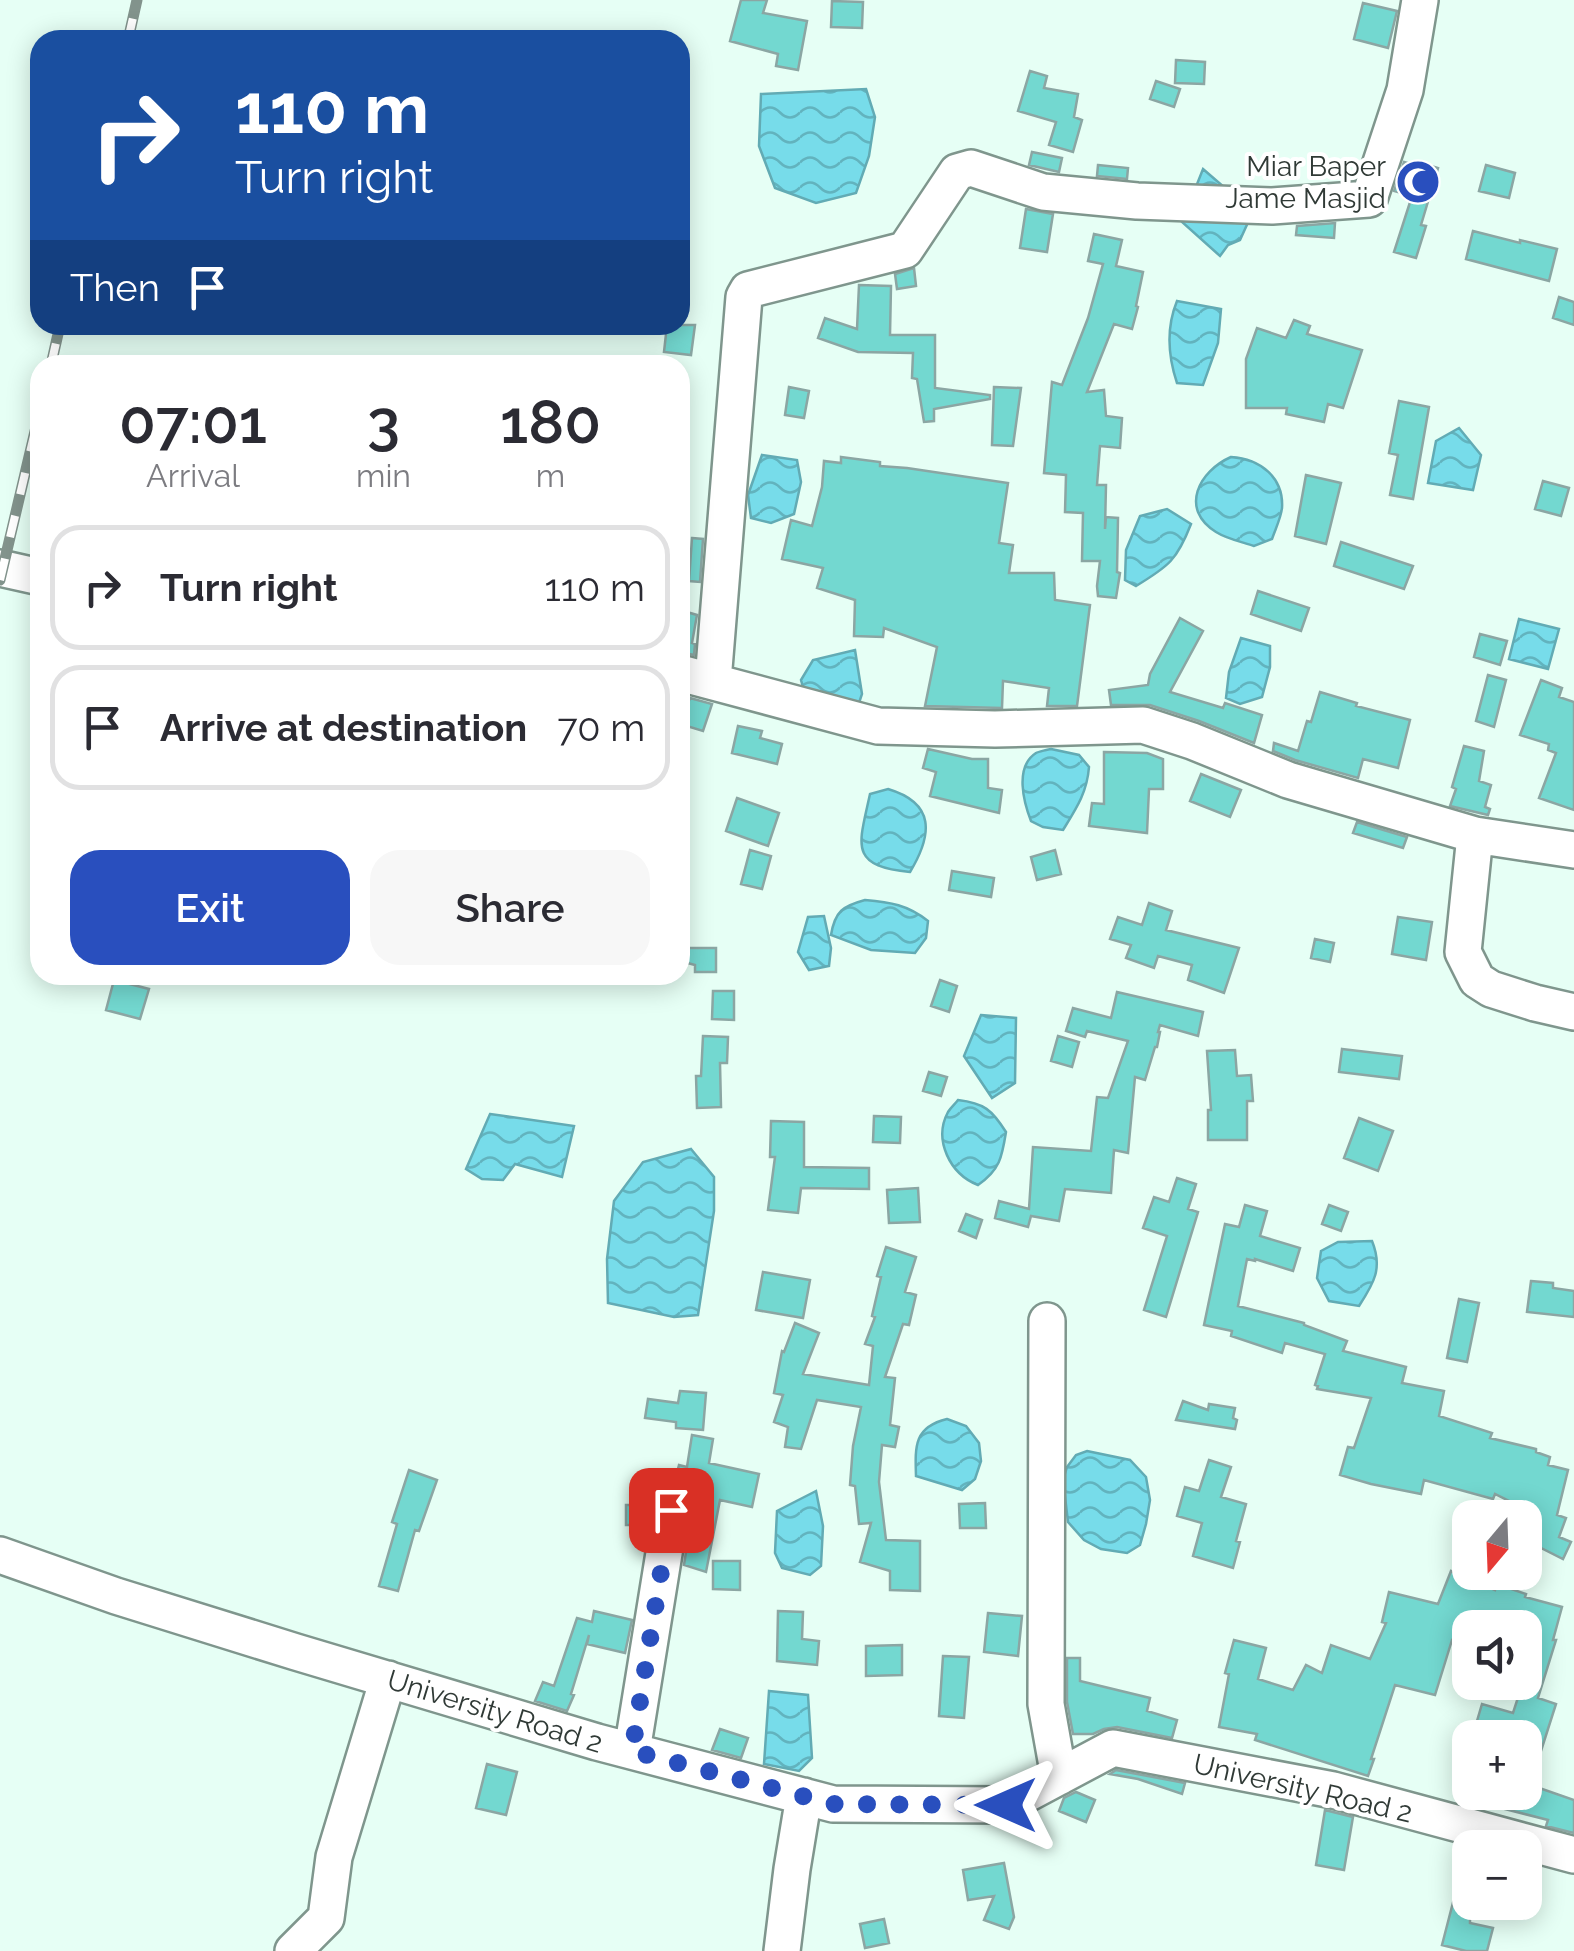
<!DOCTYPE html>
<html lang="en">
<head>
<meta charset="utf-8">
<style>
  :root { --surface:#fff; --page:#f7f7f7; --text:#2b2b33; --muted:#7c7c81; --line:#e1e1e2; --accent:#294fbe }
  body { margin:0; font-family:Raleway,sans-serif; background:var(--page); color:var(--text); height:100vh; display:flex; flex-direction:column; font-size:38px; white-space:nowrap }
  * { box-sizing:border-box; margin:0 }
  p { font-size:32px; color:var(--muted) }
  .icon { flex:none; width:55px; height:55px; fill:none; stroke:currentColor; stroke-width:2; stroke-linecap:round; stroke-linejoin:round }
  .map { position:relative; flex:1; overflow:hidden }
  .details { position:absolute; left:30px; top:355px; width:660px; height:630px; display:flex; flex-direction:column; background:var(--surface); border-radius:30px; box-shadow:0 5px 25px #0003 }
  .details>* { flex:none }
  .hud { position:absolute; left:30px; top:30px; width:660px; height:305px; border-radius:30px; box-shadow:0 5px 25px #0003; background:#1a4fa0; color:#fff; overflow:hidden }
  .needle { width:65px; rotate:199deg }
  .tools { position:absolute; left:1452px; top:1500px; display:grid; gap:20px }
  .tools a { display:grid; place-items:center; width:90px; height:90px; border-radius:20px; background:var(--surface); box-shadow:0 5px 25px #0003; font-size:50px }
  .pin { position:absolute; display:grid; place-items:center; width:85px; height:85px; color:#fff; margin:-42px; border-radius:20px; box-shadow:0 5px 15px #0006 }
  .me { position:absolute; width:110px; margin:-55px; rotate:270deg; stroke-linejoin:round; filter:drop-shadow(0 0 8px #0008) }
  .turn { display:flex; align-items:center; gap:35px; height:210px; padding:0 40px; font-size:45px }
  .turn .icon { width:130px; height:130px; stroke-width:2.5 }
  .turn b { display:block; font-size:70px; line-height:85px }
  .then { display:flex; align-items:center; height:95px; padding:0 40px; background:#0003; gap:20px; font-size:38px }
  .eta { display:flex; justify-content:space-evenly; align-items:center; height:170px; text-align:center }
  .eta b { font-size:60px; font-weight:600; line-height:70px }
  .primary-button { display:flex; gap:20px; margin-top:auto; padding:20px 40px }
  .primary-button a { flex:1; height:115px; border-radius:30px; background:var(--accent); color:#fff; font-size:40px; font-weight:600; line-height:115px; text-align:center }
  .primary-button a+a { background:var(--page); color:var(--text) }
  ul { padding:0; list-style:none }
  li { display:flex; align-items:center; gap:30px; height:125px; margin:0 20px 15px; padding:0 20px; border:5px solid var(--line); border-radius:30px }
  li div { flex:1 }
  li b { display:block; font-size:38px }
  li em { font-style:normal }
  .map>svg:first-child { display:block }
  .water { fill:url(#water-waves); stroke:#62abb4; stroke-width:2.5 }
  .building { fill:#73d8d0; stroke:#8ba6a3; stroke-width:2.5 }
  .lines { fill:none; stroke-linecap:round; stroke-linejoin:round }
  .minor-casing { stroke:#7f968d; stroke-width:40 }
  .minor { stroke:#fff; stroke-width:35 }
  .rail-casing { stroke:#82938c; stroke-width:11 }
  .rail { stroke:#fff; stroke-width:8; stroke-dasharray:22; stroke-linecap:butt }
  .route { stroke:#294fbe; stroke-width:18; stroke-dasharray:0 32.4 }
  .labels { text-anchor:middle; stroke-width:8; stroke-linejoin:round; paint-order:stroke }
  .poi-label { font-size:28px; fill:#303a36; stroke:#fff; text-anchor:end }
  .street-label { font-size:28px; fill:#303a36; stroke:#fff }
</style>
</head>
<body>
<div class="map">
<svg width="1574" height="1951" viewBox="0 0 1574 1951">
  <defs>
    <pattern id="water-waves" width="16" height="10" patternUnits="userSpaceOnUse" patternTransform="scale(2.5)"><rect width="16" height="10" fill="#77dcea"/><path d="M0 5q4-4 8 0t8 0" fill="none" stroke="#62b3be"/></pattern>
  </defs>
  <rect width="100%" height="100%" fill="#e6fff5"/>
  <path class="water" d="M866,89L875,117L869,156L856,193L816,203L775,188L759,146L761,94Z
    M1203,169L1239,200L1250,218L1240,240L1228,245L1220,256L1182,222Z
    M1177,301L1221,309L1218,343L1203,385L1177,383C1168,356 1166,328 1177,301Z
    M1459,428L1481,455L1473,490L1428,483L1436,441Z
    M762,455L797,460L801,482L794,514L771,523L751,518L748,495Z
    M1231,457C1260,459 1284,477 1282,508C1281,518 1275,530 1272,539L1254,546C1242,542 1227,539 1216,532C1179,509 1199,471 1231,457Z
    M1167,509L1191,524C1177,560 1169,566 1136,586L1125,580L1126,550L1140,516Z
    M1519,619L1559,629L1548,669L1509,659Z
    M1241,638L1270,646V667L1262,697L1240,704L1226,698L1229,672Z
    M855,650L862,694L857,709L806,698L801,680L813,660Z
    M1051,749L1079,755L1089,767C1087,793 1076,809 1063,830L1043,827L1031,821C1024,803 1014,767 1036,753C1038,752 1049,749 1051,749Z
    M888,789C935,803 933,834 910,872C848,866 859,845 870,794Z
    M865,900C890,902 908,905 928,921L926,938L915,953L871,950L831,935C835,911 843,906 865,900Z
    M824,916L831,948L829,966L809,970L798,952L808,917Z
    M981,1015L1016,1018L1015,1083L992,1098L964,1056Z
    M958,1100C984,1103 992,1110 1006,1132C1002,1157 1000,1170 978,1185C950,1174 933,1140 948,1112C951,1107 955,1104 958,1100Z
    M490,1114L574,1126L562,1177L515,1164L503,1180L482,1179L466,1169Z
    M691,1149L714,1177V1211L698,1315L674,1317L608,1303L607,1259L614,1201L643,1162Z
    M1372,1241C1383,1268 1374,1283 1359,1306L1329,1301L1317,1278L1321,1251L1338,1242Z
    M947,1419L966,1426L979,1443L981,1461L975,1479L962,1490L916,1476C915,1446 914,1427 947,1419Z
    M1087,1451L1130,1460L1146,1477L1150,1500L1146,1524L1140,1545L1127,1553L1101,1549L1084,1540L1068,1522L1063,1480L1067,1467L1076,1455Z
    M816,1491L823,1526L821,1566L810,1575L782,1568L775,1553L777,1511Z
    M769,1691L808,1695L812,1758L799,1771L764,1764Z"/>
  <path class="building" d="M741,0H767L763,13L807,21L798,70L776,66L778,54L730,41Z
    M832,1L863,2L862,28L831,27Z
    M1363,3L1397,11L1388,48L1354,39Z
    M1176,60L1205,62L1204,84L1175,83Z
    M1030,71L1047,76L1044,88L1078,94L1074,117L1082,120L1073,152L1049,145L1056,122L1018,111Z
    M1156,81L1180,89L1174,107L1150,99Z
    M1032,152L1062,158L1059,172L1029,165Z
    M1404,162L1421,167L1422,163L1438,168L1421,225L1426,226L1416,258L1394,252L1412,196L1394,191Z
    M1098,165L1128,168L1127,179L1097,176Z
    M1486,165L1515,173L1509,198L1479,191Z
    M1026,209L1053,214L1047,252L1020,248Z
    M1335,223L1334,238L1296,235L1297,226Z
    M1473,231L1520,243V240L1557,249L1549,281L1466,259Z
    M1094,234L1122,240L1116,266L1143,272L1136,306L1138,307L1132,329L1114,324L1087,392L1104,390L1106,416L1122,418L1120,448L1100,446L1097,485H1106L1105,529L1106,517L1118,518L1117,572L1120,573L1116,598L1098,596L1097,586L1100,561H1082L1083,513L1065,512L1066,475L1044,473L1052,382L1062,385L1088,318L1103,264L1088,261Z
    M914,268L916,286L897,289L895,274Z
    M859,285L891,286L890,335H935V388L990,395V399L934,409V421L924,422L917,379L912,378L913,353L858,352L818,338L825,318L857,329Z
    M1559,297L1574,302V325L1553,318Z
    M1294,320L1310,326L1307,334L1362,350L1343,408L1328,404L1324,422L1286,414L1287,408H1246V359L1257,328L1286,338Z
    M667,325H695L691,355L664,352Z
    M789,387L809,391L804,418L785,415Z
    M994,387L1021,388L1013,446L992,445Z
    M1399,401L1429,407L1413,499L1390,495L1398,455L1389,453Z
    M841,457L880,462V466L907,468L1008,483L999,543L1013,545L1009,573H1054L1055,600L1090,605L1077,706H1047L1049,688L1003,681L1002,708L925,706L937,647L884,628L883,637L854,636L855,600L817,588L823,568L782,559L791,520L812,526L822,487L824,461L841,463Z
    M1306,475L1341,483L1326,544L1295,536Z
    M1543,481L1569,488L1561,516L1535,509Z
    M692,538L703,539L700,582L689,581Z
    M1341,542L1413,566L1404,589L1334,566Z
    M1258,591L1309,608L1301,631L1251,614Z
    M680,610L697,615L692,643L695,644L694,655L680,652Z
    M1180,618L1203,631L1170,692L1223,708L1225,703L1262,715L1254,743L1199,721L1150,705H1111L1109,690L1148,685L1150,674Z
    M1480,634L1507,641L1500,665L1474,657Z
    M1488,675L1506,680L1494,727L1476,721Z
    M1541,680L1562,688L1559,697L1574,702V810L1539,798L1556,753L1548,750L1549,744L1520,735Z
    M1320,692L1357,703L1356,706L1410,720L1398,768L1363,759L1358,778L1295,760L1273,751L1274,743L1298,751L1307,721L1311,722Z
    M690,698L712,704L703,731L680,724Z
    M738,726L762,731L760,738L782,744L777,764L732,753Z
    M1464,746L1484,751L1479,781L1491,785L1485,807L1490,809L1488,815L1450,806L1456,789L1452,787Z
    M928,749L972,759H988V788L1002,790L999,813L930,796L936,772L923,768Z
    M1104,752L1147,753L1163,759V789H1149L1147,833L1089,826L1092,803L1104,804Z
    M1201,774L1241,790L1230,817L1190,801Z
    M737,798L779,813L768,846L726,831Z
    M1357,822L1407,837L1403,848L1353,833Z
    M750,850L771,856L762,889L741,884Z
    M1055,850L1061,874L1037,880L1031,857Z
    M952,871L994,878L991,897L949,890Z
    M1149,903L1172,911L1166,930L1239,948L1224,993L1188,980L1192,965L1158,956L1154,968L1126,958L1131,945L1110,939L1118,917L1142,925Z
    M1398,917L1432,922L1426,960L1392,954Z
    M1315,939L1334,943L1330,962L1311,958Z
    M680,948H716V972H695V965L680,961Z
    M114,980L149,989L140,1019L106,1010Z
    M940,980L957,986L949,1012L931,1006Z
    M713,991H734V1020L712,1019Z
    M1117,992L1203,1012L1198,1036L1160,1025L1158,1032H1160L1157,1047H1155L1145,1080L1135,1077L1128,1153L1114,1150L1111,1193L1065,1189L1059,1221L1031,1216L1028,1227L995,1218L999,1201L1029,1209L1033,1147L1091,1151L1097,1097L1108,1098L1128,1041L1087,1031L1085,1037L1066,1031L1073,1008L1111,1018Z
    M703,1036L728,1037L727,1063H720L721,1107L697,1108L696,1076H701Z
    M1058,1036L1079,1042L1072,1067L1051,1061Z
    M1342,1049L1402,1056L1399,1079L1339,1072Z
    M1235,1050L1237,1076L1251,1075L1253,1101H1247V1140H1208V1110H1211L1207,1051Z
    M929,1072L947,1077L941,1096L923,1091Z
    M874,1116L901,1117L900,1143L873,1142Z
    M1359,1118L1393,1131L1378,1171L1344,1158Z
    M771,1121L804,1122V1167L869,1168V1189L801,1188L798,1213L768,1210L775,1157H770Z
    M1177,1178L1196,1184L1188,1209L1198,1212L1166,1317L1144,1310L1167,1236L1143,1228L1154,1197L1169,1202Z
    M918,1188L920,1222L889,1223L887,1190Z
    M1245,1205L1267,1211L1260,1236L1300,1248L1293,1271L1255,1259V1261L1247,1259L1238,1306L1304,1323V1325L1347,1341L1343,1351L1406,1367L1402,1383L1444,1391L1439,1416L1492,1433L1490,1438L1536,1449V1452L1550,1457L1548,1465L1568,1470L1557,1515L1566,1518L1559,1537L1571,1542L1563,1559L1541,1548L1528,1587L1525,1586V1529L1531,1512L1495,1494L1493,1499L1424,1480L1421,1494L1371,1484L1340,1475L1348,1447L1354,1448L1371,1398L1317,1389L1318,1386L1315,1385L1325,1354L1285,1343L1282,1353L1231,1336L1232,1331L1204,1325L1225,1224L1239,1227Z
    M1329,1205L1348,1212L1341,1231L1322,1224Z
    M966,1214L982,1220L976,1238L959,1231Z
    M886,1247L916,1257L905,1292L916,1295L909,1325L903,1324L885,1377L895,1378L890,1425L899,1427L895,1447L882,1445L879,1482L886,1540L920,1541V1591L890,1590V1571L860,1562L871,1523L859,1524L855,1486L850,1485L853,1446L861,1407L817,1400L801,1449L785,1447L788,1427L774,1422L783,1395L774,1393L782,1351L784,1352L795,1323L819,1333L803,1374L869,1385L873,1346L865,1344L875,1317L872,1316L881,1277L877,1276Z
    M763,1272L810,1280L803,1318L756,1310Z
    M1531,1281L1553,1283V1288L1574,1291V1317L1527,1312Z
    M1459,1299L1479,1303L1467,1362L1447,1358Z
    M680,1391L706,1393L703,1430L676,1428V1422L645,1418L648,1399L678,1403Z
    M1183,1401L1208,1410L1209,1404L1235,1408L1233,1418L1237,1420L1235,1429L1176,1420Z
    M692,1435L713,1439L709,1463L759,1474L752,1507L720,1500L706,1572L684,1565L692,1513L691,1503L684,1493L673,1489L679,1465L687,1467Z
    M1209,1460L1231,1467L1221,1497L1246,1504L1236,1541L1240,1542L1233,1568L1193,1556L1202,1523L1177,1516L1185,1487L1199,1491Z
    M409,1470L437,1480L419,1531L415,1530L398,1591L379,1586L397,1524L392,1522Z
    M985,1503L986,1528H960L959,1504Z
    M626,1505H650L647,1525H626Z
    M713,1561H740V1590L713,1589Z
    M1451,1571L1495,1590L1497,1584L1526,1594L1525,1597L1562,1607L1553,1640H1556L1538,1698L1556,1704L1541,1751L1525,1746V1738H1472L1482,1704L1513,1713L1523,1682H1525V1628H1470V1645L1452,1640L1435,1695L1395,1685L1371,1759H1374L1368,1776L1255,1740L1257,1734L1219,1727L1229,1674L1225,1673L1234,1640L1266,1648L1258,1679L1293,1690L1306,1665L1322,1673L1331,1645L1370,1659L1386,1623L1382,1622L1389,1592L1438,1604Z
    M594,1611L632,1620L625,1653L587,1644L589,1635L571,1694L574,1695L567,1711L535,1701L543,1682L554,1686L577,1618L592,1622Z
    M778,1611L803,1612L802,1639L819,1641L817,1665L777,1661Z
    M988,1613L1022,1616L1018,1656L984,1652Z
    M902,1645V1675L866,1676V1646Z
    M943,1656L969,1657L964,1718L939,1716Z
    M1067,1658H1080V1681L1150,1698L1147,1711L1177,1720L1172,1738L1117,1727L1104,1729L1093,1734H1073L1067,1702Z
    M720,1729L748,1738L741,1758L712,1750Z
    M487,1764L517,1772L506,1815L476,1808Z
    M1116,1770L1185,1783L1182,1794L1138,1779L1110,1774Z
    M1525,1783L1574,1800V1833L1546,1826L1548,1820L1466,1799L1467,1792H1525Z
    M1076,1792L1095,1800L1086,1822L1059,1811L1064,1798Z
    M1325,1810L1353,1817L1344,1870L1316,1865Z
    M1464,1860L1470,1861V1923L1493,1928L1487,1951H1466L1442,1945Z
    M1004,1863L1014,1917L1009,1929L984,1920L994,1896L968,1900L963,1870Z
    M884,1919L889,1943L865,1948L860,1924Z"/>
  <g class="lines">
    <defs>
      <path id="minor" d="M0,568L40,577
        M680,673L878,726L995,729L1143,725L1192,741L1288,780L1475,835L1463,952L1477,980L1491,989L1535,1003L1574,1012
        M713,681L744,297L748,290L905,250L957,172L971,168L1043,192L1137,201L1272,206L1369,199L1405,90L1420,0
        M1475,835L1574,850
        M1047,1321L1046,1704L1059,1777
        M0,1555L116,1596L296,1652L597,1742L833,1804L1006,1805L1113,1748L1333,1790L1574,1855
        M632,1751L671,1510
        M293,1951L326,1918L334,1857L388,1679
        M782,1951L792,1869L804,1796"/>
    </defs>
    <use href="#minor" class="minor-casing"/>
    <use href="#minor" class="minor"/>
    <defs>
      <path id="rail" d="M128,40L137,0
        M51,365L60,325
        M0,580L40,410"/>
    </defs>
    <use href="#rail" class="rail-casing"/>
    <use href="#rail" class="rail"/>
  </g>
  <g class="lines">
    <path class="route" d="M671,1510L632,1751L833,1804L1006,1805"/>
  </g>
  <defs>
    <symbol id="mosque-disc" viewBox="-11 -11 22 22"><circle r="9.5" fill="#294fbe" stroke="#fff"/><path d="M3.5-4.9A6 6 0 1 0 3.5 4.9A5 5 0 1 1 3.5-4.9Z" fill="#fff"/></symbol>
  </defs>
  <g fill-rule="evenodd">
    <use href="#mosque-disc" x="1393" y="157" width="50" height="50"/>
  </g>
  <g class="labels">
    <g class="poi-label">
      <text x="1386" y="176">Miar Baper<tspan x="1386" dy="32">Jame Masjid</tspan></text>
    </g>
    <g class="street-label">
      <text transform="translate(495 1711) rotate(17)" y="10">University Road 2</text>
      <text transform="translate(1303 1788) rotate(13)" y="10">University Road 2</text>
    </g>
  </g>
</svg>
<div class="tools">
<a><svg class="needle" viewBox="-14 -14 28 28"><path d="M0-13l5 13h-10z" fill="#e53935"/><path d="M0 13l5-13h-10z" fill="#7c7c81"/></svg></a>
<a><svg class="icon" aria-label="sound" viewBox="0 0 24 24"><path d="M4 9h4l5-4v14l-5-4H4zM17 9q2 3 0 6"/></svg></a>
<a>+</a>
<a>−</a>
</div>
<div class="pin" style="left:671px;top:1510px;background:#d93025"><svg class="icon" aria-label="arrive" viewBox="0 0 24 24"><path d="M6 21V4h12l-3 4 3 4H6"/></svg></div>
<svg class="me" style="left:1006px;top:1805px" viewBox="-20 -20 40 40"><path d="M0-17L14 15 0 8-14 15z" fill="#294fbe" stroke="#fff" stroke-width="4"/></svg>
<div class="hud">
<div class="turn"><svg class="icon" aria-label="right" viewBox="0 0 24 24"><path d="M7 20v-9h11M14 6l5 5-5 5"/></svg><div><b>110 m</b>Turn right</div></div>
<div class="then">Then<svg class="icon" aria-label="arrive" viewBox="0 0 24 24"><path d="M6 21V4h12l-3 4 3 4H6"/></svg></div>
</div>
<section class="details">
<div class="eta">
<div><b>07:01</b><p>Arrival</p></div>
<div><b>3</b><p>min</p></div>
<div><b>180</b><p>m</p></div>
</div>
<ul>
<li><svg class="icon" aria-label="right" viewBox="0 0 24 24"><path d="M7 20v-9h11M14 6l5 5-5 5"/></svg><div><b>Turn right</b></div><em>110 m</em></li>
<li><svg class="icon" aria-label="arrive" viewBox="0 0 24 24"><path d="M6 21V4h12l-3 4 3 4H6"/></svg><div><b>Arrive at destination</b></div><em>70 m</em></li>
</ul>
<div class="primary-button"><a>Exit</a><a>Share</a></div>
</section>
</div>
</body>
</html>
